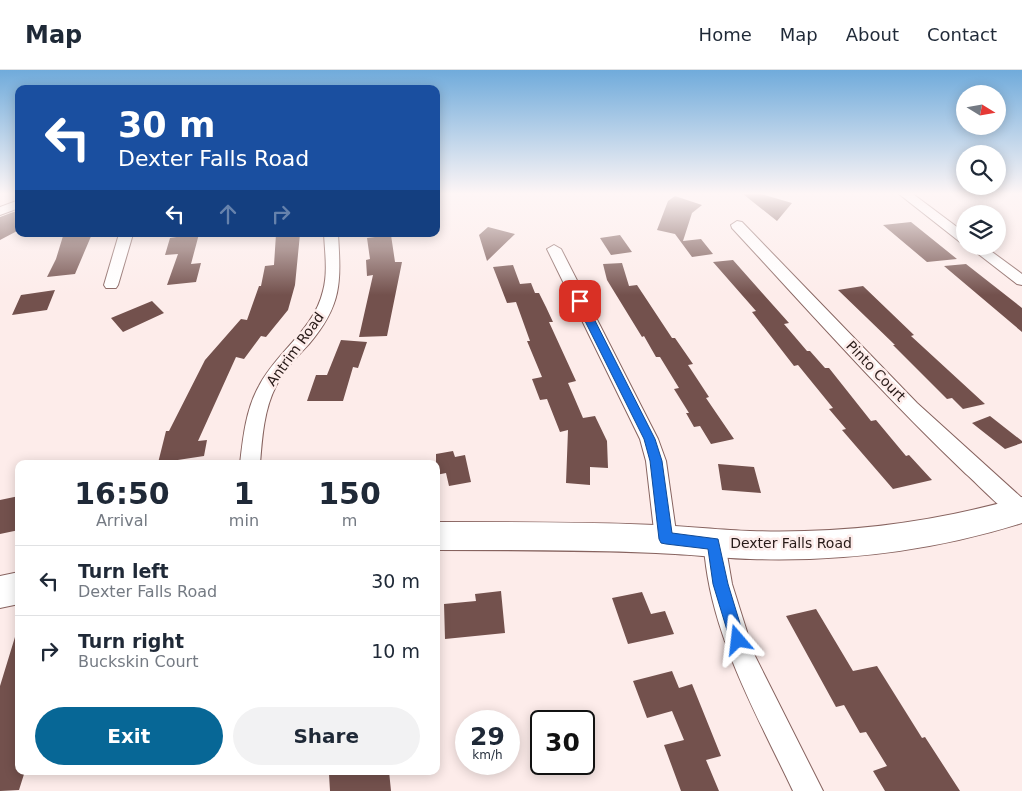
<!DOCTYPE html>
<html lang="en">
<head>
<meta charset="utf-8">
<style>
  :root { --surface:#fff; --page:#f2f2f3; --text:#1f2937; --muted:#747a83; --line:#e0e1e3; --accent:#076796 }
  body { margin:0; font-family:"DejaVu Sans",sans-serif; background:var(--page); color:var(--text); height:100vh; display:flex; flex-direction:column; font-size:19px; white-space:nowrap }
  * { box-sizing:border-box; margin:0 }
  p { font-size:16px; color:var(--muted) }
  .icon { flex:none; width:28px; height:28px; fill:none; stroke:currentColor; stroke-width:2; stroke-linecap:round; stroke-linejoin:round }
  .map { position:relative; flex:1; overflow:hidden }
  .details { position:absolute; left:15px; top:390px; width:425px; height:315px; display:flex; flex-direction:column; background:var(--surface); border-radius:10px; box-shadow:0 2px 12px #0003 }
  .details>* { flex:none }
  .hud { position:absolute; left:15px; top:15px; width:425px; height:152px; border-radius:10px; box-shadow:0 2px 12px #0003; background:#1a4fa0; color:#fff; overflow:hidden }
  .needle { width:32px; rotate:101deg }
  .controls { position:absolute; left:956px; top:15px; display:grid; gap:10px }
  .controls a { display:grid; place-items:center; width:50px; height:50px; border-radius:50%; background:var(--surface); box-shadow:0 2px 12px #0003; font-size:25px }
  .speed { position:absolute; left:455px; top:640px; display:flex; gap:10px; font-size:25px; font-weight:700; text-align:center }
  .speed>* { display:grid; place-content:center; width:65px; height:65px; border-radius:50%; background:var(--surface); box-shadow:0 2px 12px #0003; line-height:1 }
  .speed small { font-size:12px; font-weight:400 }
  .speed .limit { border:2px solid #111; border-radius:8px; background:#fff; color:#111 }
  .pin { position:absolute; display:grid; place-items:center; width:42px; height:42px; color:#fff; margin:-21px; border-radius:10px; box-shadow:0 2px 8px #0006 }
  .me { position:absolute; width:55px; margin:-28px; rotate:343deg; stroke-linejoin:round; filter:drop-shadow(0 0 4px #0008) }
  .turn { display:flex; align-items:center; gap:18px; height:105px; padding:0 20px; font-size:22px }
  .turn .icon { width:65px; height:65px; stroke-width:2.5 }
  .turn b { display:block; font-size:35px; line-height:42px }
  .lanes { display:flex; align-items:center; height:48px; padding:0 20px; background:#0003; justify-content:center; gap:25px; direction:ltr }
  .lanes .off { opacity:.35 }
  .eta { display:flex; justify-content:space-evenly; align-items:center; height:85px; text-align:center }
  .eta b { font-size:30px; font-weight:600; line-height:35px }
  .primary-button { display:flex; gap:10px; margin-top:auto; padding:10px 20px }
  .primary-button a { flex:1; height:58px; border-radius:30px; background:var(--accent); color:#fff; font-size:20px; font-weight:600; line-height:58px; text-align:center }
  .primary-button a+a { background:var(--page); color:var(--text) }
  ul { padding:0; list-style:none }
  li { display:flex; align-items:center; gap:15px; height:70px; padding:0 20px; border-top:1px solid var(--line) }
  li div { flex:1 }
  li b { display:block; font-size:19px }
  li em { font-style:normal }
  header { display:flex; align-items:center; gap:30px; box-sizing:border-box; height:70px; padding:0 25px; background:var(--surface); border-bottom:1px solid var(--line) }
  header strong { font-size:24px }
  nav { display:flex; gap:28px; margin-inline-start:auto; font-size:18px }
  .map>svg:first-child { display:block }
  .building { fill:#73514d }
  .lines { fill:none; stroke-linecap:round; stroke-linejoin:round }
  .street-casing { stroke:#87635f; stroke-width:2 }
  .secondary-casing { stroke:#87635f; stroke-width:2 }
  .street { fill:#fff; fill-rule:evenodd }
  .secondary { fill:#fff; fill-rule:evenodd }
  .route { fill:#1a73e8; stroke:#114b97 }
  .labels { text-anchor:middle; stroke-width:5; stroke-linejoin:round; paint-order:stroke }
  .street-label { font-size:14px; fill:#271917; stroke:#fdecea }
</style>
</head>
<body>
<header>
<strong>Map</strong>
<nav><a>Home</a><a>Map</a><a>About</a><a>Contact</a></nav>
</header>
<div class="map">
<svg width="1022" height="721" viewBox="0 0 1022 721">
  <rect width="100%" height="100%" fill="#fdecea"/>
  <path class="building" d="M743,124H761L792,133L777,151Z
    M675,126L702,135L692,143L683,171L701,169L713,184L692,187L675,164L657,160L668,131Z
    M19,140V160L0,170V147Z
    M911,152L957,189L927,192L883,155Z
    M488,157L515,164L487,191L479,165Z
    M75,164H92L75,204L47,207L56,189L63,166Z
    M184,164H199L191,194L201,193L196,212L167,215L178,184L165,185L170,168L183,166Z
    M276,164H300L295,215L288,240L266,267L261,266L244,289L236,287L198,371L207,370L204,386L158,393L166,361H169L205,290L241,249L247,250L259,216H261L265,196L274,195Z
    M391,165L395,192H402L387,266L359,267L373,205L367,206L366,190L370,189L367,168Z
    M620,165L632,182L611,185L600,168Z
    M733,190L789,253L784,254L807,281H810L825,298H829L871,351L876,350L906,386L909,385L932,410L893,419L842,360L846,359L829,339L833,338L798,295L794,296L752,242L756,241L713,192Z
    M622,193L629,216L637,215L672,268H675L693,294L688,295L709,327L706,328L734,369L711,374L700,356L694,357L686,343H689L674,319L679,318L660,287H656L644,266L642,267L607,210L603,194Z
    M966,194L1022,238V262L944,196Z
    M513,195L520,214L531,213L535,223H539L546,237L553,252H549L576,311L568,313L583,348L595,346L607,371L608,398L590,397V415L566,413L568,360L560,362L547,329L540,330L532,309L542,307L527,271H530L516,232L507,233L493,197Z
    M863,216L914,265L911,266L985,334L963,339L952,328L947,329L893,275H895L838,220Z
    M55,220L47,240L12,245L21,225Z
    M152,231L164,243L123,262L111,248Z
    M341,270L367,272L358,298L353,297L343,331H307L316,305H327Z
    M990,346L1022,371V373L1005,379L972,353Z
    M453,381L455,387L465,385L471,412L449,416L446,403L436,405V384Z
    M718,394L754,397L761,423L722,420Z
    M19,426V460L0,464V430Z
    M501,521L505,563L445,569L444,534L476,531L475,524Z
    M642,522L651,544L665,541L674,564L628,574L612,528Z
    M816,539L853,601L877,596L922,668L925,667L960,721H885L873,701L887,696L866,662L860,663L844,635L836,637L786,546Z
    M15,567L19,568V701H25L19,720L0,721V616Z
    M672,601L679,618L692,614L721,686L706,690L719,721H681L664,675L684,670L672,641L647,648L633,611Z
    M341,701H389L391,721H330L329,704Z"/>
  <g class="lines">
    <defs>
      <path id="street" d="M899,124H913L965,163V173L960,172Z
        M19,130V138L0,145V137Z
        M737,151L742,152L917,333L1022,428V449C1006,446 979,415 966,404C884,326 809,241 732,158L731,155Z
        M119,164H133L118,215L116,218H106L104,215Z
        M324,164H338C341,213 342,235 309,274C297,287 284,300 276,316C264,339 262,368 260,394H240C243,367 246,339 259,316C277,281 314,260 323,221C328,203 325,183 324,164Z
        M554,175L561,179L658,369L666,391L677,469L674,476L666,479L658,476L655,469L646,391L640,369L547,179Z
        M968,176H984L1022,204V215L1017,214Z
        M714,463L722,466L725,473L732,514L754,584L823,721H793C759,649 717,576 706,496C705,485 702,476 706,466Z"/>
      <path id="secondary" d="M1022,427V453C933,481 843,492 750,489C718,488 687,484 656,483C582,480 509,480 436,480V452C509,452 582,452 655,455C687,456 718,460 750,461C843,464 933,453 1022,427Z
        M19,502V534L0,538V506Z"/>
    </defs>
    <use href="#street" class="street-casing"/>
    <use href="#secondary" class="secondary-casing"/>
    <use href="#street" class="street"/>
    <use href="#secondary" class="secondary"/>
  </g>
  <linearGradient id="sky" x2="0" y2="1"><stop stop-color="#70abdb"/><stop offset="0.55" stop-color="#fef6f6"/><stop offset="1" stop-color="#fef6f6" stop-opacity="0"/></linearGradient>
  <rect width="1022" height="225" fill="url(#sky)"/>
  <path class="route" d="M580,228L585,231L655,369L662,391L672,463L718,469L728,514L745,570L743,575L738,577L732,575L730,570L713,514L708,479L666,474L661,473L659,469L650,391L644,369L575,231Z"/>
  <g class="labels">
    <g class="street-label">
      <text transform="translate(295 279) rotate(-54)" y="5">Antrim Road</text>
      <text transform="translate(876 301) rotate(46)" y="5">Pinto Court</text>
      <text x="791" y="478">Dexter Falls Road</text>
    </g>
  </g>
</svg>
<div class="controls">
<a><svg class="needle" viewBox="-14 -14 28 28"><path d="M0-13l5 13h-10z" fill="#e53935"/><path d="M0 13l5-13h-10z" fill="#747a83"/></svg></a>
<a><svg class="icon" aria-label="search" viewBox="0 0 24 24"><circle cx="10" cy="10" r="6"/><path d="M15 15l6 6"/></svg></a>
<a><svg class="icon" aria-label="layers" viewBox="0 0 24 24"><path d="M12 4l9 5-9 5-9-5zM3 14l9 5 9-5"/></svg></a>
</div>
<div class="speed"><div>29<small>km/h</small></div><div class="limit">30</div></div>
<div class="pin" style="left:580px;top:231px;background:#d93025"><svg class="icon" aria-label="arrive" viewBox="0 0 24 24"><path d="M6 21V4h12l-3 4 3 4H6"/></svg></div>
<svg class="me" style="left:738px;top:570px" viewBox="-20 -20 40 40"><path d="M0-17L14 15 0 8-14 15z" fill="#1a73e8" stroke="#fff" stroke-width="4"/></svg>
<div class="hud">
<div class="turn"><svg class="icon" aria-label="left" viewBox="0 0 24 24"><path d="M17 20v-9H6M10 6l-5 5 5 5"/></svg><div><b>30 m</b>Dexter Falls Road</div></div>
<div class="lanes"><svg class="icon" aria-label="left" viewBox="0 0 24 24"><path d="M17 20v-9H6M10 6l-5 5 5 5"/></svg><svg class="icon off" aria-label="ahead" viewBox="0 0 24 24"><path d="M12 20V5M6 11l6-6 6 6"/></svg><svg class="icon off" aria-label="right" viewBox="0 0 24 24"><path d="M7 20v-9h11M14 6l5 5-5 5"/></svg></div>
</div>
<section class="details">
<div class="eta">
<div><b>16:50</b><p>Arrival</p></div>
<div><b>1</b><p>min</p></div>
<div><b>150</b><p>m</p></div>
</div>
<ul>
<li><svg class="icon" aria-label="left" viewBox="0 0 24 24"><path d="M17 20v-9H6M10 6l-5 5 5 5"/></svg><div><b>Turn left</b><p>Dexter Falls Road</p></div><em>30 m</em></li>
<li><svg class="icon" aria-label="right" viewBox="0 0 24 24"><path d="M7 20v-9h11M14 6l5 5-5 5"/></svg><div><b>Turn right</b><p>Buckskin Court</p></div><em>10 m</em></li>
</ul>
<div class="primary-button"><a>Exit</a><a>Share</a></div>
</section>
</div>
</body>
</html>
